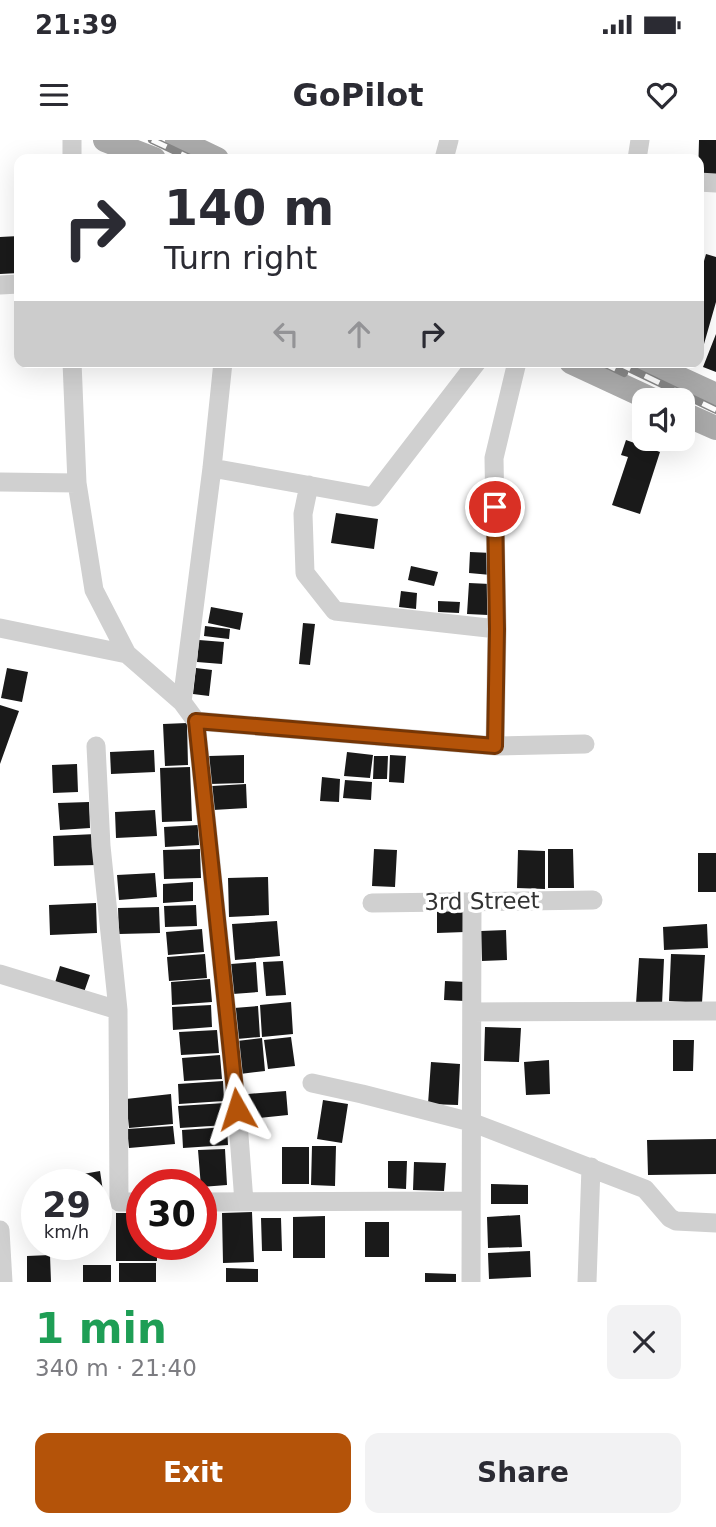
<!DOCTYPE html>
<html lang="en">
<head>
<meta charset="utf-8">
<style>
  :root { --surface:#fff; --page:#f2f2f3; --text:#2b2b33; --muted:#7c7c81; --accent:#b45309 }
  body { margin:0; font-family:"DejaVu Sans",sans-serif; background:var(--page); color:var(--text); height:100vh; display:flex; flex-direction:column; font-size:26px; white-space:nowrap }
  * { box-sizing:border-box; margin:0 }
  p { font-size:23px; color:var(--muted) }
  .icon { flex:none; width:38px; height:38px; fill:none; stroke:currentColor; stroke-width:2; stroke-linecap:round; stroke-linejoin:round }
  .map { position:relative; height:1142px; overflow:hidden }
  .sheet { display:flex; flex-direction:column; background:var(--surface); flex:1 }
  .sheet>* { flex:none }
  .guide { position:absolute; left:14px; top:14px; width:690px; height:214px; border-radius:14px; box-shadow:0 7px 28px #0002; background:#fff; color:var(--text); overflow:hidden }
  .tools { position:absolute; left:632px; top:248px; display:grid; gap:14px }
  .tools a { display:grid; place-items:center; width:63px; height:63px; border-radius:14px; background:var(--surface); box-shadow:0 7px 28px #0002; font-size:35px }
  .speed { position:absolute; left:21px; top:1029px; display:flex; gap:14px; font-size:35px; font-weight:700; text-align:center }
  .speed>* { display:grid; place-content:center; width:91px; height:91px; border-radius:50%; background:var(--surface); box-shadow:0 7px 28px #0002; line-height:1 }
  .speed small { font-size:18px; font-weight:400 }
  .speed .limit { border:10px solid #d22; background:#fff; color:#111 }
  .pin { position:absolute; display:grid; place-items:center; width:60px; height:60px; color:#fff; margin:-30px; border:4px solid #fff; border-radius:50%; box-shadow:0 2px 7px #0007 }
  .me { position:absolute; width:77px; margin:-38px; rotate:354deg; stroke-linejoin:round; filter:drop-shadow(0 0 5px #0008) }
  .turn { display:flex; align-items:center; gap:24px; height:147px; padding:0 35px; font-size:32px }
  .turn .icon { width:91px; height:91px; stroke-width:2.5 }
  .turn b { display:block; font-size:49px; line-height:60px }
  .lanes { display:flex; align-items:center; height:66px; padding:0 35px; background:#0003; justify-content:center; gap:35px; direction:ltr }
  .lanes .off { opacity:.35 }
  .round { display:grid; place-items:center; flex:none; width:74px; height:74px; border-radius:14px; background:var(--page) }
  .overview { display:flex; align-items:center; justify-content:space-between; height:119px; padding:0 35px }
  h1 { font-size:42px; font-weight:700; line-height:52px; color:#1e9e55 }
  .cta { display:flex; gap:14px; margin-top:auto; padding:14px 35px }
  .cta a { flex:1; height:80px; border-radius:14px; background:var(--accent); color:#fff; font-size:28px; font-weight:700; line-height:80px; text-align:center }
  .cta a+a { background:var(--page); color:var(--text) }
  .status { display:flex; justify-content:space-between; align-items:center; height:49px; padding:0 35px; background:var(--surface); direction:ltr }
  .status svg { height:19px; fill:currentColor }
  header { display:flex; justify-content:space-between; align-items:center; height:91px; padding:0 35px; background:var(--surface); font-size:32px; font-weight:700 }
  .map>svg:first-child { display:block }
  .building { fill:#1a1a1a }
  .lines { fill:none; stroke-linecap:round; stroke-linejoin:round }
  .minor { stroke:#d0d0d0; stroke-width:19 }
  .major { stroke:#ababab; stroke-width:24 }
  .rail-casing { stroke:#888; stroke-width:8 }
  .rail { stroke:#fff; stroke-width:5; stroke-dasharray:16; stroke-linecap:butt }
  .route-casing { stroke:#753606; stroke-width:18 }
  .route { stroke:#b45309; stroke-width:12 }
  .labels { text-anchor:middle; stroke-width:7; stroke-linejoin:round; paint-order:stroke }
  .street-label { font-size:23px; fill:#333; stroke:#fff }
</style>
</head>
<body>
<div class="status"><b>21:39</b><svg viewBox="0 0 49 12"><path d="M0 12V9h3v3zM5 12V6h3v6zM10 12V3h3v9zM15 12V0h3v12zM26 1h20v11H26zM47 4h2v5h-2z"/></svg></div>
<header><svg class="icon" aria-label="menu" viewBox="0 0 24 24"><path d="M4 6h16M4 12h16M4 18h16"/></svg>GoPilot<svg class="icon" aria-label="heart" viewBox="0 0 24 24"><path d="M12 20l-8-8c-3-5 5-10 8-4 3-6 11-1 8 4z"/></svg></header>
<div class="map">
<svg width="716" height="1142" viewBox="0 0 716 1142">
  <rect width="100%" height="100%" fill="#fff"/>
  <path class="building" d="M699,0H716V38L698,37Z
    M19,96V133L0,134V97Z
    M706,114L716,117V162L704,204L698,202V142Z
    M716,194V232L703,227Z
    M626,300L660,312L640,374L612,365L628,317L621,315Z
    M336,373L378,379L374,409L331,403Z
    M470,412L492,413L491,435L469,433Z
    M411,426L438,432L434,446L408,440Z
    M469,443L490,444L488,475L467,474Z
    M401,451L417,453L416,469L399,467Z
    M438,461L460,462L459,473L438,472Z
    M211,467L243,473L240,490L208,483Z
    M303,483L315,484L310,525L299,524Z
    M205,486L230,489L229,499L204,496Z
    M199,500L224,502L222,524L197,522Z
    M7,528L28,532L22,562L1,558Z
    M196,528L212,530L209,556L193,554Z
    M0,565L19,571L0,624Z
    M187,583L188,625L165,626L163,584Z
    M154,610L155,632L111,634L110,612Z
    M347,612L373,615L370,638L344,636Z
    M244,615V643L210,644L209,616Z
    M390,615L406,616L404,643L389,642Z
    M374,616H388L387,639H373Z
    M77,624L78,652L53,653L52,625Z
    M190,627L192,681L162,682L160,628Z
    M322,637L340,639L339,662L320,661Z
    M345,640L372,642L371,660L343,658Z
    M246,644L247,668L213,670L212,646Z
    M89,662L90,688L60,690L58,663Z
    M155,670L157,696L116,698L115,672Z
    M198,685L199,705L165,707L164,687Z
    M96,694L97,725L54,726L53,696Z
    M200,709L201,738L164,739L163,710Z
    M374,709L397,710L395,747L372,746Z
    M548,709H573L574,748H548Z
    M518,710L545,711V749L517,748Z
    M698,713H716V752H698Z
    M155,733L157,757L119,760L117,735Z
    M268,737L269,775L229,777L228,738Z
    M193,742V761L163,763V744Z
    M96,763L97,793L50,795L49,765Z
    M196,765L197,786L165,787L164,766Z
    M159,767L160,793L119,794L118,768Z
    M437,770H464L465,792L437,793Z
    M277,781L280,816L235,820L232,784Z
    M707,784L708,808L664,810L663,787Z
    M202,789L204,812L168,815L166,792Z
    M506,790L507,820L482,821L481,791Z
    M205,814L207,838L169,841L167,817Z
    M671,814L705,815L702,863L669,861Z
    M639,818L664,819L662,865L636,864Z
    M283,821L286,855L266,856L263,822Z
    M256,822L258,852L233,854L231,824Z
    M60,826L90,835L83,855L54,846Z
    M210,839L212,862L172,865L171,842Z
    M445,841L466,842L465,861L444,860Z
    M291,862L293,894L262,897L260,865Z
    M211,865L212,887L173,890L172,867Z
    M258,866L260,897L237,899L234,868Z
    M485,887L521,888L519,922L484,921Z
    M217,890L219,913L181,915L179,892Z
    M291,897L295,926L268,929L264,900Z
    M262,898L265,931L240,934L237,901Z
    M673,900H694L693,931H673Z
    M220,915L222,939L184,941L182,918Z
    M549,920L550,954L526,955L524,922Z
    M431,922L460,924L458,965L428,964Z
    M223,941L224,961L179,964L178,944Z
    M286,951L288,975L250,979L248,954Z
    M171,954L173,984L129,988L126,959Z
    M323,960L348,964L342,1003L317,999Z
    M225,963L226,985L180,988L178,966Z
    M173,986L175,1004L129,1008L127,989Z
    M227,987L228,1005L183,1008L182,990Z
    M716,999V1034L648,1035L647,1000Z
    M312,1006H336L335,1046L311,1045Z
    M282,1007H309V1044H282Z
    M225,1009L227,1045L201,1047L198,1010Z
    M388,1021H407L406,1049L388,1048Z
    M414,1022L446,1023L444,1051L413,1050Z
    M100,1031L103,1051L96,1052V1045H67L66,1037Z
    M491,1044L528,1045V1064H491Z
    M252,1072L254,1122L223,1123L222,1073Z
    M116,1073H142V1104H157V1121H116Z
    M520,1075L522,1107L488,1108L487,1077Z
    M325,1076V1118H293V1077Z
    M261,1078H281L282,1111H262Z
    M365,1082H389V1117H365Z
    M530,1111L531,1137L489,1139L488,1113Z
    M50,1115L51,1142H27V1116Z
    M119,1123H156V1142H119Z
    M83,1125H111V1142H83Z
    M226,1128L258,1129V1142H226Z
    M425,1133L456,1134V1142H425Z"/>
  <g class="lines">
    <path class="minor" d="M72,19V0
      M444,19L449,0
      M637,19L640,0
      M698,42L716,43
      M0,145L19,144
      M72,222L77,343L94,450L127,514L182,562L196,581L495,606L585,604
      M212,328L373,357L477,222
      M0,342L77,343
      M309,345L303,374L305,433L335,471L497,489
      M0,488L127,514
      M182,562L212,328L223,222
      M196,581L237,969L244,1062
      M96,606L101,706L118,870L119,1062H142
      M495,606L497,489L494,318L517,222
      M372,763L593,760
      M0,834L118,870
      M472,872L716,871
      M312,943L362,954L471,982L645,1049L670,1078L676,1081L716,1083
      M201,1062L471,1061
      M0,1090L3,1142
      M471,1142L472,761
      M587,1142L591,1027"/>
    <path class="major" d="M105,0L154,19
      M177,0L217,19
      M571,222L655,261
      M644,222L716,255
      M682,273L716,288"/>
    <defs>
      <path id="rail" d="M152,0L192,19
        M601,222L624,233
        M616,222L716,270"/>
    </defs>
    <use href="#rail" class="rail-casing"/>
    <use href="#rail" class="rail"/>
  </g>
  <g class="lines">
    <defs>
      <path id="route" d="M237,969L196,581L495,606L497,489L495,367"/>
    </defs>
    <use href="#route" class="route-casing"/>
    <use href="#route" class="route"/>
  </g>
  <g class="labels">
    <g class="street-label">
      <text transform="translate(482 761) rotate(-1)" y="8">3rd Street</text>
    </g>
  </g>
</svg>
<div class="tools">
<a><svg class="icon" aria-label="sound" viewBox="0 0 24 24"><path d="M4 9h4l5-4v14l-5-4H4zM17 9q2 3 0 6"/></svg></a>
</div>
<div class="speed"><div>29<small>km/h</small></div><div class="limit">30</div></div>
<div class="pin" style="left:495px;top:367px;background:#d93025"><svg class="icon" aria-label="arrive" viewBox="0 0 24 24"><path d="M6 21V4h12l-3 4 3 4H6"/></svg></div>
<svg class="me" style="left:237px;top:969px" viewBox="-20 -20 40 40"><path d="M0-17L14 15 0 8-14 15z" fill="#b45309" stroke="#fff" stroke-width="4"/></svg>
<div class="guide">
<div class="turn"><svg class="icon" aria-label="right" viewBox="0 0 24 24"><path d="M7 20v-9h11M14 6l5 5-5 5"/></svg><div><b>140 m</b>Turn right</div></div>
<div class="lanes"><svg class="icon off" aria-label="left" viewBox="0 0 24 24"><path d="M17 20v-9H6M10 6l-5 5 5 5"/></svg><svg class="icon off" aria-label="ahead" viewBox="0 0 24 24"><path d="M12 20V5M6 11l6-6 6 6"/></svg><svg class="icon" aria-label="right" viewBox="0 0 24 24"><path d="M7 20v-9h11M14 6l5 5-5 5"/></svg></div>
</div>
</div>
<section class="sheet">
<div class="overview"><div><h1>1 min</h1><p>340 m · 21:40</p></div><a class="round"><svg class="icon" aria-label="close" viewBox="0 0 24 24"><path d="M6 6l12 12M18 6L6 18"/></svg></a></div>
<div class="cta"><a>Exit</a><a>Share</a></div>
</section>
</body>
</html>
